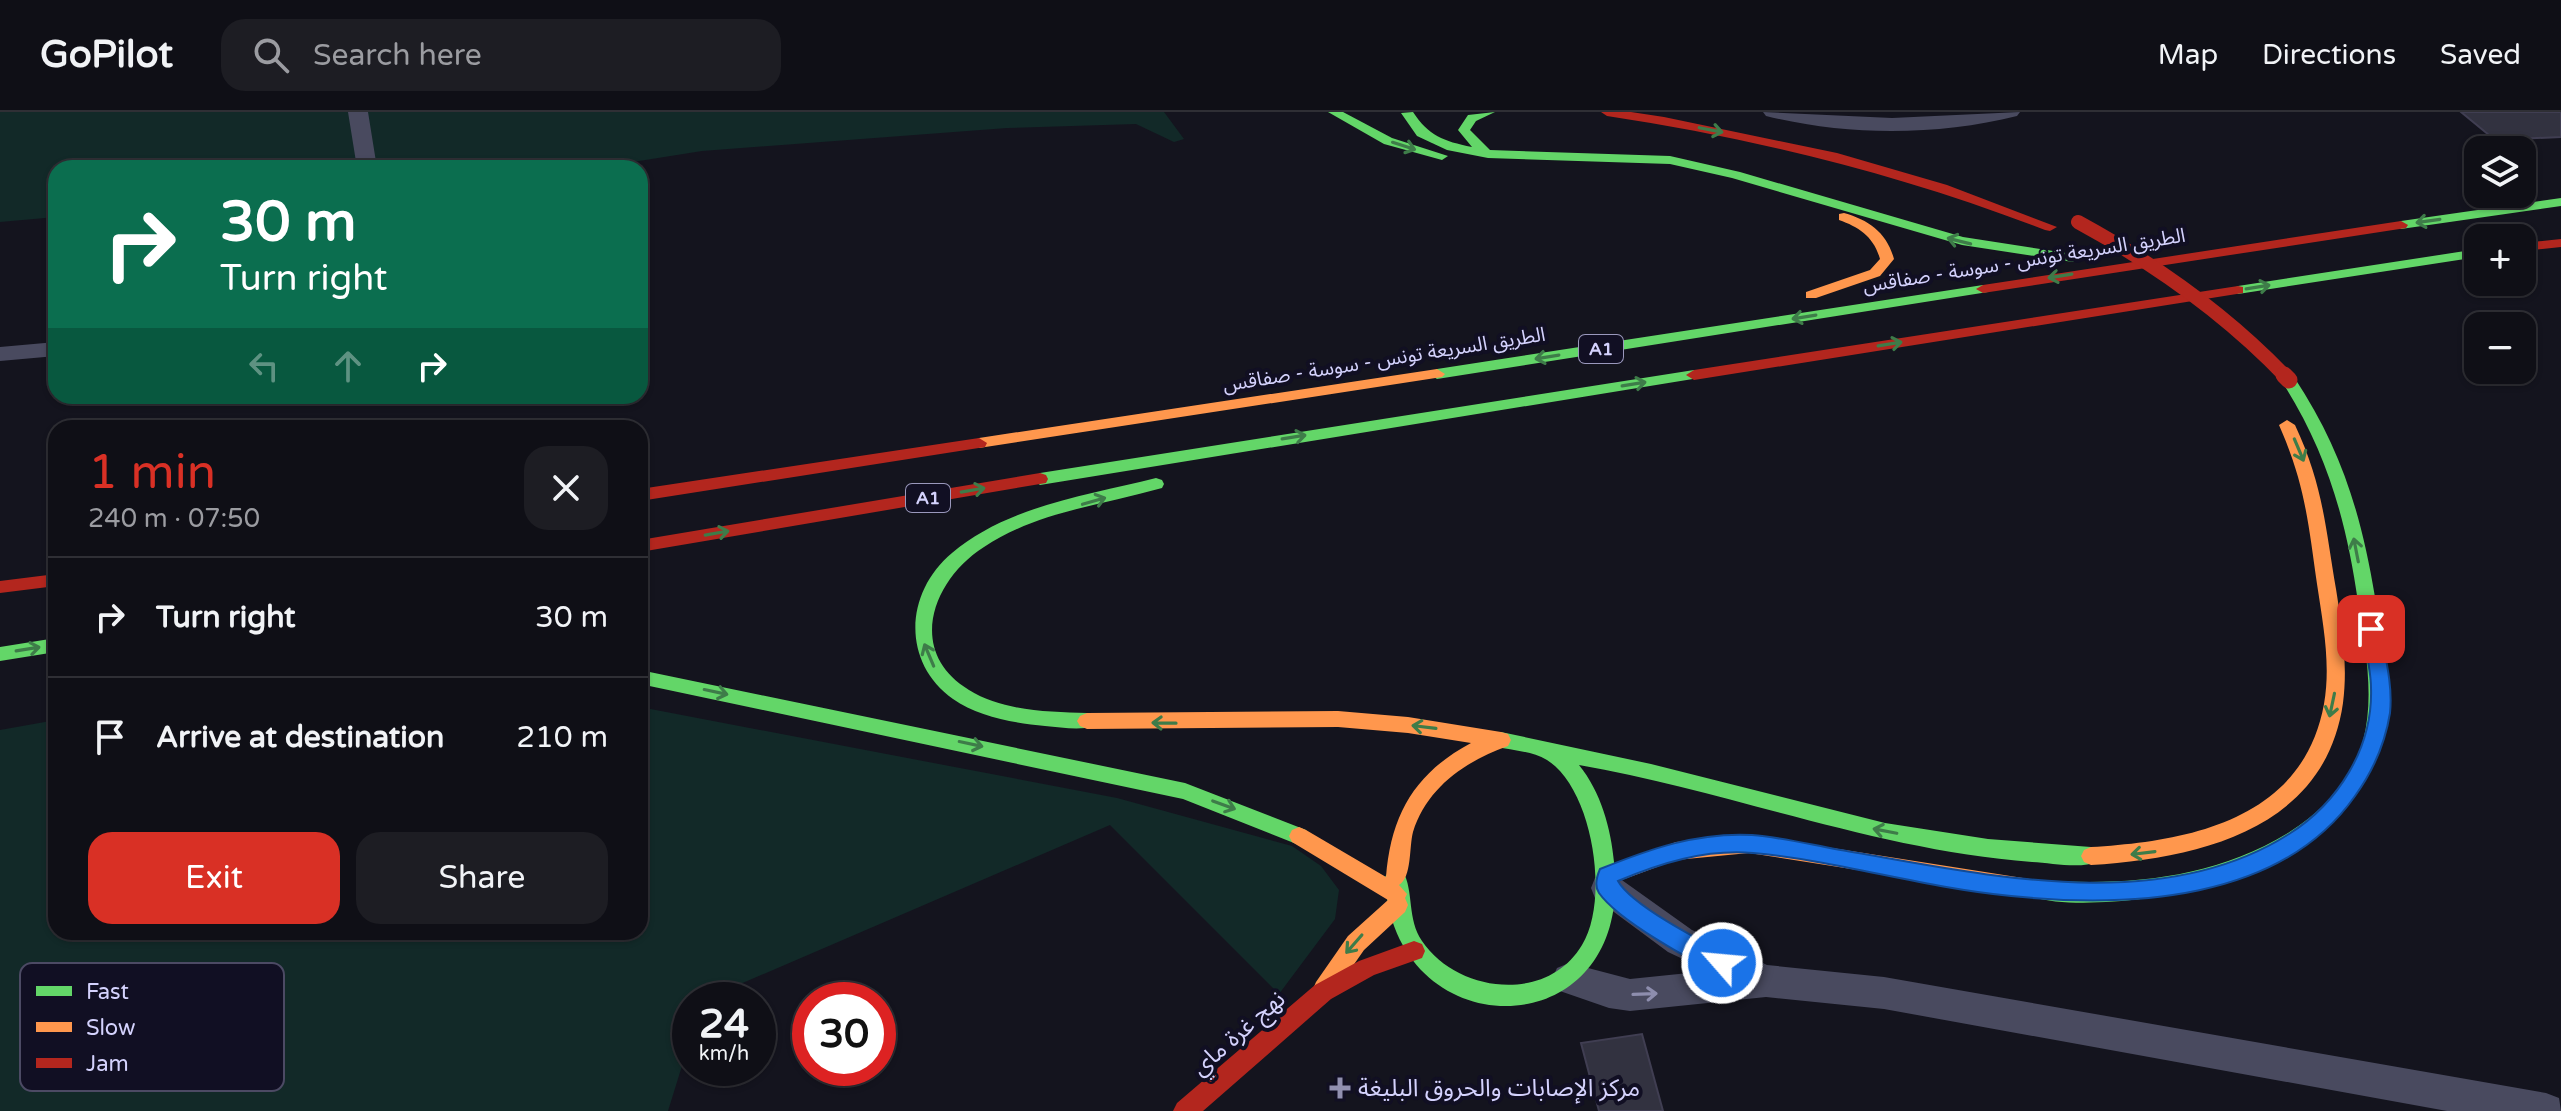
<!DOCTYPE html>
<html lang="en">
<head>
<meta charset="utf-8">
<style>
  :root { --surface:#0f0f16; --page:#1d1d23; --text:#f1f3f6; --muted:#9b9ca1; --line:#2f2f35; --accent:#d93025 }
  body { margin:0; font-family:"Varela Round","Noto Sans Arabic",sans-serif; background:var(--page); color:var(--text); height:100vh; display:flex; flex-direction:column; font-size:30px; white-space:nowrap }
  * { box-sizing:border-box; margin:0 }
  p { font-size:26px; color:var(--muted) }
  .icon { flex:none; width:44px; height:44px; fill:none; stroke:currentColor; stroke-width:2; stroke-linecap:round; stroke-linejoin:round }
  .map { position:relative; flex:1; overflow:hidden }
  .side { position:absolute; left:48px; top:308px; width:600px; height:520px; display:flex; flex-direction:column; background:var(--surface); border-radius:24px; box-shadow:0 2px 6px #0004,0 0 0 2px var(--line) }
  .side>* { flex:none }
  .banner { position:absolute; left:48px; top:48px; width:600px; height:244px; border-radius:24px; box-shadow:0 2px 6px #0004,0 0 0 2px var(--line); background:#0b6e4f; color:#fff; overflow:hidden }
  .fabs { position:absolute; left:2464px; top:24px; display:grid; gap:16px }
  .fabs a { display:grid; place-items:center; width:72px; height:72px; border-radius:16px; background:var(--surface); box-shadow:0 2px 6px #0004,0 0 0 2px var(--line); font-size:40px }
  .speed { position:absolute; left:672px; top:870px; display:flex; gap:16px; font-size:40px; font-weight:700; text-align:center }
  .speed>* { display:grid; place-content:center; width:104px; height:104px; border-radius:50%; background:var(--surface); box-shadow:0 2px 6px #0004,0 0 0 2px var(--line); line-height:1 }
  .speed small { font-size:20px; font-weight:400 }
  .speed .limit { border:12px solid #d22; background:#fff; color:#111 }
  .pin { position:absolute; display:grid; place-items:center; width:68px; height:68px; color:#fff; margin:-34px; border-radius:16px; box-shadow:0 4px 12px #0006 }
  .me { position:absolute; width:88px; margin:-44px; rotate:297deg; stroke-linejoin:round; filter:drop-shadow(0 0 6px #0008) }
  .turn { display:flex; align-items:center; gap:28px; height:168px; padding:0 40px; font-size:36px }
  .turn .icon { width:104px; height:104px; stroke-width:2.5 }
  .turn b { display:block; font-size:56px; line-height:68px }
  .lanes { display:flex; align-items:center; height:76px; padding:0 40px; background:#0003; justify-content:center; gap:40px; direction:ltr }
  .lanes .off { opacity:.35 }
  .round { display:grid; place-items:center; flex:none; width:84px; height:84px; border-radius:24px; background:var(--page) }
  .overview { display:flex; align-items:center; justify-content:space-between; height:136px; padding:0 40px }
  h1 { font-size:48px; font-weight:600; line-height:60px; color:var(--accent) }
  .cta { display:flex; gap:16px; margin-top:auto; padding:16px 40px }
  .cta a { flex:1; height:92px; border-radius:24px; background:var(--accent); color:#fff; font-size:32px; font-weight:600; line-height:92px; text-align:center }
  .cta a+a { background:var(--page); color:var(--text) }
  ul { padding:0; list-style:none }
  li { display:flex; align-items:center; gap:24px; height:120px; padding:0 40px; border-top:2px solid var(--line) }
  li div { flex:1 }
  li b { display:block; font-size:30px }
  li em { font-style:normal }
  header { display:flex; align-items:center; gap:48px; box-sizing:border-box; height:112px; padding:0 40px; background:var(--surface); border-bottom:2px solid var(--line) }
  header strong { font-size:38px }
  nav { display:flex; gap:44px; margin-inline-start:auto; font-size:28px }
  .search { width:560px; height:72px; background:var(--page); display:flex; align-items:center; gap:20px; box-sizing:border-box; padding:0 28px; border-radius:24px; color:var(--muted); font-size:30px }
  .map>svg:first-child { display:block }
  .green { fill:#122928 }
  .building { fill:#323240; stroke:#403e52; stroke-width:2 }
  .lines { fill:none; stroke-linecap:round; stroke-linejoin:round }
  .street { fill:#494a5f; fill-rule:evenodd }
  .fast { fill:#63d668; fill-rule:evenodd }
  .slow { fill:#ff974d; fill-rule:evenodd }
  .jam { fill:#b3261e; fill-rule:evenodd }
  .jam-bridge-far1 { stroke:#b3261e; stroke-width:14 }
  .jam-bridge { stroke:#b3261e; stroke-width:17 }
  .oneway { stroke:#3e7c49 }
  .oneway2 { stroke:#8e8eae }
  .route { fill:#1a73e8; stroke:#114b97; stroke-width:2 }
  .poi-dot { fill:#9190af; stroke:#110f23; stroke-width:3 }
  .labels { text-anchor:middle; stroke-width:8; stroke-linejoin:round; paint-order:stroke }
  .shield { fill:#110f23; stroke:#9a98bc; stroke-width:2 }
  .shield-label { font-size:18px; font-weight:bold; fill:#d4d2fd }
  .street-label { font-size:20px; fill:#d4d2fd; stroke:#110f23 }
  .near-street-label { font-size:24px; fill:#d4d2fd; stroke:#110f23 }
  .near-poi-label { font-size:24px; fill:#d4d2fd; stroke:#110f23; text-anchor:start }
  .key { fill:#110f23; stroke:#4c4a64; stroke-width:2 }
  .key-label { font-size:22px; fill:#d4d2fd }
</style>
</head>
<body>
<header>
<strong>GoPilot</strong>
<div class="search"><svg class="icon" aria-label="search" viewBox="0 0 24 24"><circle cx="10" cy="10" r="6"/><path d="M15 15l6 6"/></svg>Search here</div>
<nav><a>Map</a><a>Directions</a><a>Saved</a></nav>
</header>
<div class="map">
<svg width="2561" height="999" viewBox="0 0 2561 999">
  <rect width="100%" height="100%" fill="#14141e"/>
  <path class="green" d="M0,0H1164L1184,27L1174,30L1136,12L1007,16L702,39L595,56H56V105L0,110Z
    M640,595L1117,686L1292,734L1321,754L1339,778L1335,807L1279,882L1110,713L703,888H690V928L668,999H0V618L56,608V820H640Z"/>
  <path class="building" d="M2461,0H2561V25L2495,28Z
    M1642,922L1663,999H1599L1581,931Z"/>
  <g class="lines">
    <path class="street" d="M348,0H368L377,56H357Z
      M1763,0L1892,6L2020,0L2017,4C1937,24 1846,24 1766,4Z
      M56,230V244L0,249V235Z
      M1607,762L1619,766L1692,818L1767,853L1884,865L2546,981L2559,986L2561,999H2447L1884,897L1766,885L1630,899L1609,896L1557,878L1552,867L1557,856L1569,851L1630,867L1708,859L1668,840L1595,786L1591,776L1595,766Z"/>
    <path class="fast" d="M1328,0H1343L1392,26L1448,44L1442,48L1384,32Z
      M1413,0C1429,24 1443,29 1472,35L1458,18L1468,3L1495,0L1476,9L1470,18L1490,38L1670,44L1740,60L1963,125L2073,142L2080,146L2073,150L1962,133L1732,66L1670,52L1488,46L1447,38L1417,24L1401,1Z
      M2561,86V94L2401,117L2394,113L2401,109Z
      M2478,137V145L2238,182L2231,178L2238,174Z
      M1983,173L1990,177L1988,180L1437,267L1429,262L1437,257Z
      M1694,258L1702,263L1699,266L1040,373L1032,367L1040,361Z
      M2289,263L2294,265C2341,336 2361,401 2375,485C2382,525 2390,565 2386,605C2377,701 2283,758 2197,778C2154,787 2070,798 2029,784L2025,777L2029,770L2036,768C2125,774 2210,768 2288,721C2323,699 2352,669 2363,629C2375,583 2365,536 2358,490C2346,407 2327,340 2281,268Z
      M1156,366L1162,368L1164,372L1162,376C1102,393 1036,400 984,435C932,468 906,540 969,578C1003,599 1048,600 1087,601L1094,604L1097,609L1094,614C1079,619 1061,615 1045,614C1015,611 978,605 953,587C901,550 905,480 952,441C1007,394 1088,383 1156,366Z
      M56,526V540L0,549V535Z
      M640,558L1185,671L1306,718L1309,724L1306,730L1299,733L1183,687L640,572Z
      M1501,620L1651,652L1885,711L1988,727L2091,735L2098,738L2101,744L2098,750C2079,757 2052,751 2032,750C1876,738 1732,680 1579,653C1601,680 1611,717 1614,750C1635,939 1391,940 1385,765L1389,759L1396,756L1403,759C1414,780 1407,807 1422,829C1457,881 1547,892 1582,833C1610,788 1593,677 1547,648C1530,638 1512,639 1494,634L1491,628L1494,622Z"/>
    <path class="slow" d="M1844,101C1869,108 1887,121 1894,147L1880,164L1816,186H1806V180L1870,158L1880,147C1874,125 1859,115 1839,108V102Z
      M1437,257L1445,262L1442,265L979,336L971,331L979,326Z
      M2287,308L2295,313C2323,373 2325,413 2336,477C2342,515 2348,552 2343,591C2325,718 2198,746 2091,753L2084,750L2081,744L2084,738L2091,735C2189,729 2303,708 2324,592C2331,552 2323,512 2317,472C2308,409 2305,372 2279,313Z
      M1338,599L1408,605L1501,620L1508,622L1511,628L1508,634C1466,649 1427,675 1413,720C1409,735 1412,765 1399,773L1407,782L1405,786L1408,793L1405,800L1364,838L1332,884L1324,887L1316,884L1313,877L1316,870L1348,824L1388,788L1292,730L1289,724L1292,718L1299,715L1306,718L1386,765C1391,702 1415,661 1471,631L1408,621L1338,615L1087,617L1080,614L1077,609L1080,604L1087,601Z
      M1749,723L2036,768L2043,770L2047,777L2043,784L2036,786L1749,741L1676,748L1608,773L1601,770L1597,764L1601,758L1676,730Z"/>
    <path class="jam" d="M1601,0H1631L1664,5L1837,41L1947,73L2057,115L2050,119L2045,118C1903,63 1758,27 1607,4Z
      M2401,109L2408,113L2406,116L1983,181L1976,177L1983,173Z
      M2561,127V135L2522,139V131Z
      M2238,174L2243,175V181L1694,268L1686,263L1694,258Z
      M979,326L987,331L985,335L640,389V377Z
      M1040,361L1046,363L1048,367L1046,371L640,440V428Z
      M56,462V474L0,481V469Z
      M1414,829L1422,832L1425,839L1422,846L1374,863L1331,887L1203,999H1173L1177,991L1315,873L1359,849Z"/>
    <path class="jam-bridge-far1" d="M2078,110C2155,152 2225,201 2286,265"/>
    <path class="jam-bridge" d="M2284,263L2289,268"/>
  </g>
  <defs><path id="oneway-shaft" d="M-6 0H5M1.5-3L5.5 0L1.5 3" fill="none" stroke-width="1.6" stroke-linecap="round" stroke-linejoin="round" transform="scale(2)"/></defs>
  <g class="oneway">
    <use href="#oneway-shaft" transform="translate(1711 18) rotate(11)"/>
    <use href="#oneway-shaft" transform="translate(1404 34) rotate(18)"/>
    <use href="#oneway-shaft" transform="translate(2428 109) rotate(172)"/>
    <use href="#oneway-shaft" transform="translate(1959 129) rotate(-166)"/>
    <use href="#oneway-shaft" transform="translate(2060 164) rotate(171)"/>
    <use href="#oneway-shaft" transform="translate(2258 175) rotate(-9)"/>
    <use href="#oneway-shaft" transform="translate(1804 205) rotate(171)"/>
    <use href="#oneway-shaft" transform="translate(1890 232) rotate(-9)"/>
    <use href="#oneway-shaft" transform="translate(1547 245) rotate(171)"/>
    <use href="#oneway-shaft" transform="translate(1634 272) rotate(-9)"/>
    <use href="#oneway-shaft" transform="translate(1294 325) rotate(-9)"/>
    <use href="#oneway-shaft" transform="translate(2299 338) rotate(67)"/>
    <use href="#oneway-shaft" transform="translate(973 378) rotate(-10)"/>
    <use href="#oneway-shaft" transform="translate(1094 389) rotate(-16)"/>
    <use href="#oneway-shaft" transform="translate(717 421) rotate(-10)"/>
    <use href="#oneway-shaft" transform="translate(2356 438) rotate(-101)"/>
    <use href="#oneway-shaft" transform="translate(28 537) rotate(-9)"/>
    <use href="#oneway-shaft" transform="translate(929 543) rotate(-113)"/>
    <use href="#oneway-shaft" transform="translate(716 580) rotate(12)"/>
    <use href="#oneway-shaft" transform="translate(2332 593) rotate(102)"/>
    <use href="#oneway-shaft" transform="translate(1164 611) rotate(-179)"/>
    <use href="#oneway-shaft" transform="translate(1424 615) rotate(-173)"/>
    <use href="#oneway-shaft" transform="translate(971 632) rotate(12)"/>
    <use href="#oneway-shaft" transform="translate(1224 693) rotate(20)"/>
    <use href="#oneway-shaft" transform="translate(1885 719) rotate(-169)"/>
    <use href="#oneway-shaft" transform="translate(2143 741) rotate(173)"/>
    <use href="#oneway-shaft" transform="translate(1354 832) rotate(131)"/>
  </g>
  <use class="oneway2" href="#oneway-shaft" transform="translate(1645 882) rotate(-2)"/>
  <path class="route" d="M2371,510L2380,517C2385,544 2393,573 2390,601C2385,632 2373,659 2355,684C2281,790 2128,796 2011,784C1924,776 1840,749 1753,741C1705,737 1661,751 1618,769C1632,794 1703,830 1730,844L1734,851L1730,859L1722,862C1692,850 1618,808 1599,781C1594,774 1597,764 1600,757C1650,737 1697,720 1752,723C1779,725 1808,732 1835,737C1979,761 2157,806 2289,722C2338,691 2373,636 2371,576C2371,557 2365,536 2362,517Z"/>
  <path class="poi-dot" d="M1336 964h8v8h8v8h-8v8h-8v-8h-8v-8h8z"/>
  <g class="labels">
    <g class="shield">
      <rect x="1579" y="223" width="44" height="28" rx="6"/>
      <rect x="906" y="372" width="44" height="28" rx="6"/>
    </g>
    <g class="shield-label">
      <text x="1601" y="243">A1</text>
      <text x="928" y="392">A1</text>
    </g>
    <g class="street-label">
      <text transform="translate(2024 148) rotate(-9)" y="7">الطريق السريعة تونس - سوسة - صفاقس</text>
      <text transform="translate(1384 247) rotate(-9)" y="7">الطريق السريعة تونس - سوسة - صفاقس</text>
    </g>
    <g class="near-street-label">
      <text transform="translate(1238 921) rotate(-41)" y="8">نهج غرة ماي</text>
    </g>
    <g class="near-poi-label">
      <text x="1358" y="984">مركز الإصابات والحروق البليغة</text>
    </g>
  </g>
  <rect x="20" y="851" width="264" height="128" rx="12" class="key"/>
  <rect x="36" y="874" width="36" height="10" fill="#63d668"/>
  <rect x="36" y="910" width="36" height="10" fill="#ff974d"/>
  <rect x="36" y="946" width="36" height="10" fill="#b3261e"/>
  <g class="key-label">
    <text x="86" y="887">Fast</text>
    <text x="86" y="923">Slow</text>
    <text x="86" y="959">Jam</text>
  </g>
</svg>
<div class="fabs">
<a><svg class="icon" aria-label="layers" viewBox="0 0 24 24"><path d="M12 4l9 5-9 5-9-5zM3 14l9 5 9-5"/></svg></a>
<a>+</a>
<a>−</a>
</div>
<div class="speed"><div>24<small>km/h</small></div><div class="limit">30</div></div>
<div class="pin" style="left:2371px;top:517px;background:#d93025"><svg class="icon" aria-label="arrive" viewBox="0 0 24 24"><path d="M6 21V4h12l-3 4 3 4H6"/></svg></div>
<svg class="me" style="left:1722px;top:851px" viewBox="-20 -20 40 40"><circle r="17" fill="#1a73e8" stroke="#fff" stroke-width="3"/><path d="M0-11L8 9 0 5-8 9z" fill="#fff"/></svg>
<div class="banner">
<div class="turn"><svg class="icon" aria-label="right" viewBox="0 0 24 24"><path d="M7 20v-9h11M14 6l5 5-5 5"/></svg><div><b>30 m</b>Turn right</div></div>
<div class="lanes"><svg class="icon off" aria-label="left" viewBox="0 0 24 24"><path d="M17 20v-9H6M10 6l-5 5 5 5"/></svg><svg class="icon off" aria-label="ahead" viewBox="0 0 24 24"><path d="M12 20V5M6 11l6-6 6 6"/></svg><svg class="icon" aria-label="right" viewBox="0 0 24 24"><path d="M7 20v-9h11M14 6l5 5-5 5"/></svg></div>
</div>
<section class="side">
<div class="overview"><div><h1>1 min</h1><p>240 m · 07:50</p></div><a class="round"><svg class="icon" aria-label="close" viewBox="0 0 24 24"><path d="M6 6l12 12M18 6L6 18"/></svg></a></div>
<ul>
<li><svg class="icon" aria-label="right" viewBox="0 0 24 24"><path d="M7 20v-9h11M14 6l5 5-5 5"/></svg><div><b>Turn right</b></div><em>30 m</em></li>
<li><svg class="icon" aria-label="arrive" viewBox="0 0 24 24"><path d="M6 21V4h12l-3 4 3 4H6"/></svg><div><b>Arrive at destination</b></div><em>210 m</em></li>
</ul>
<div class="cta"><a>Exit</a><a>Share</a></div>
</section>
</div>
</body>
</html>
